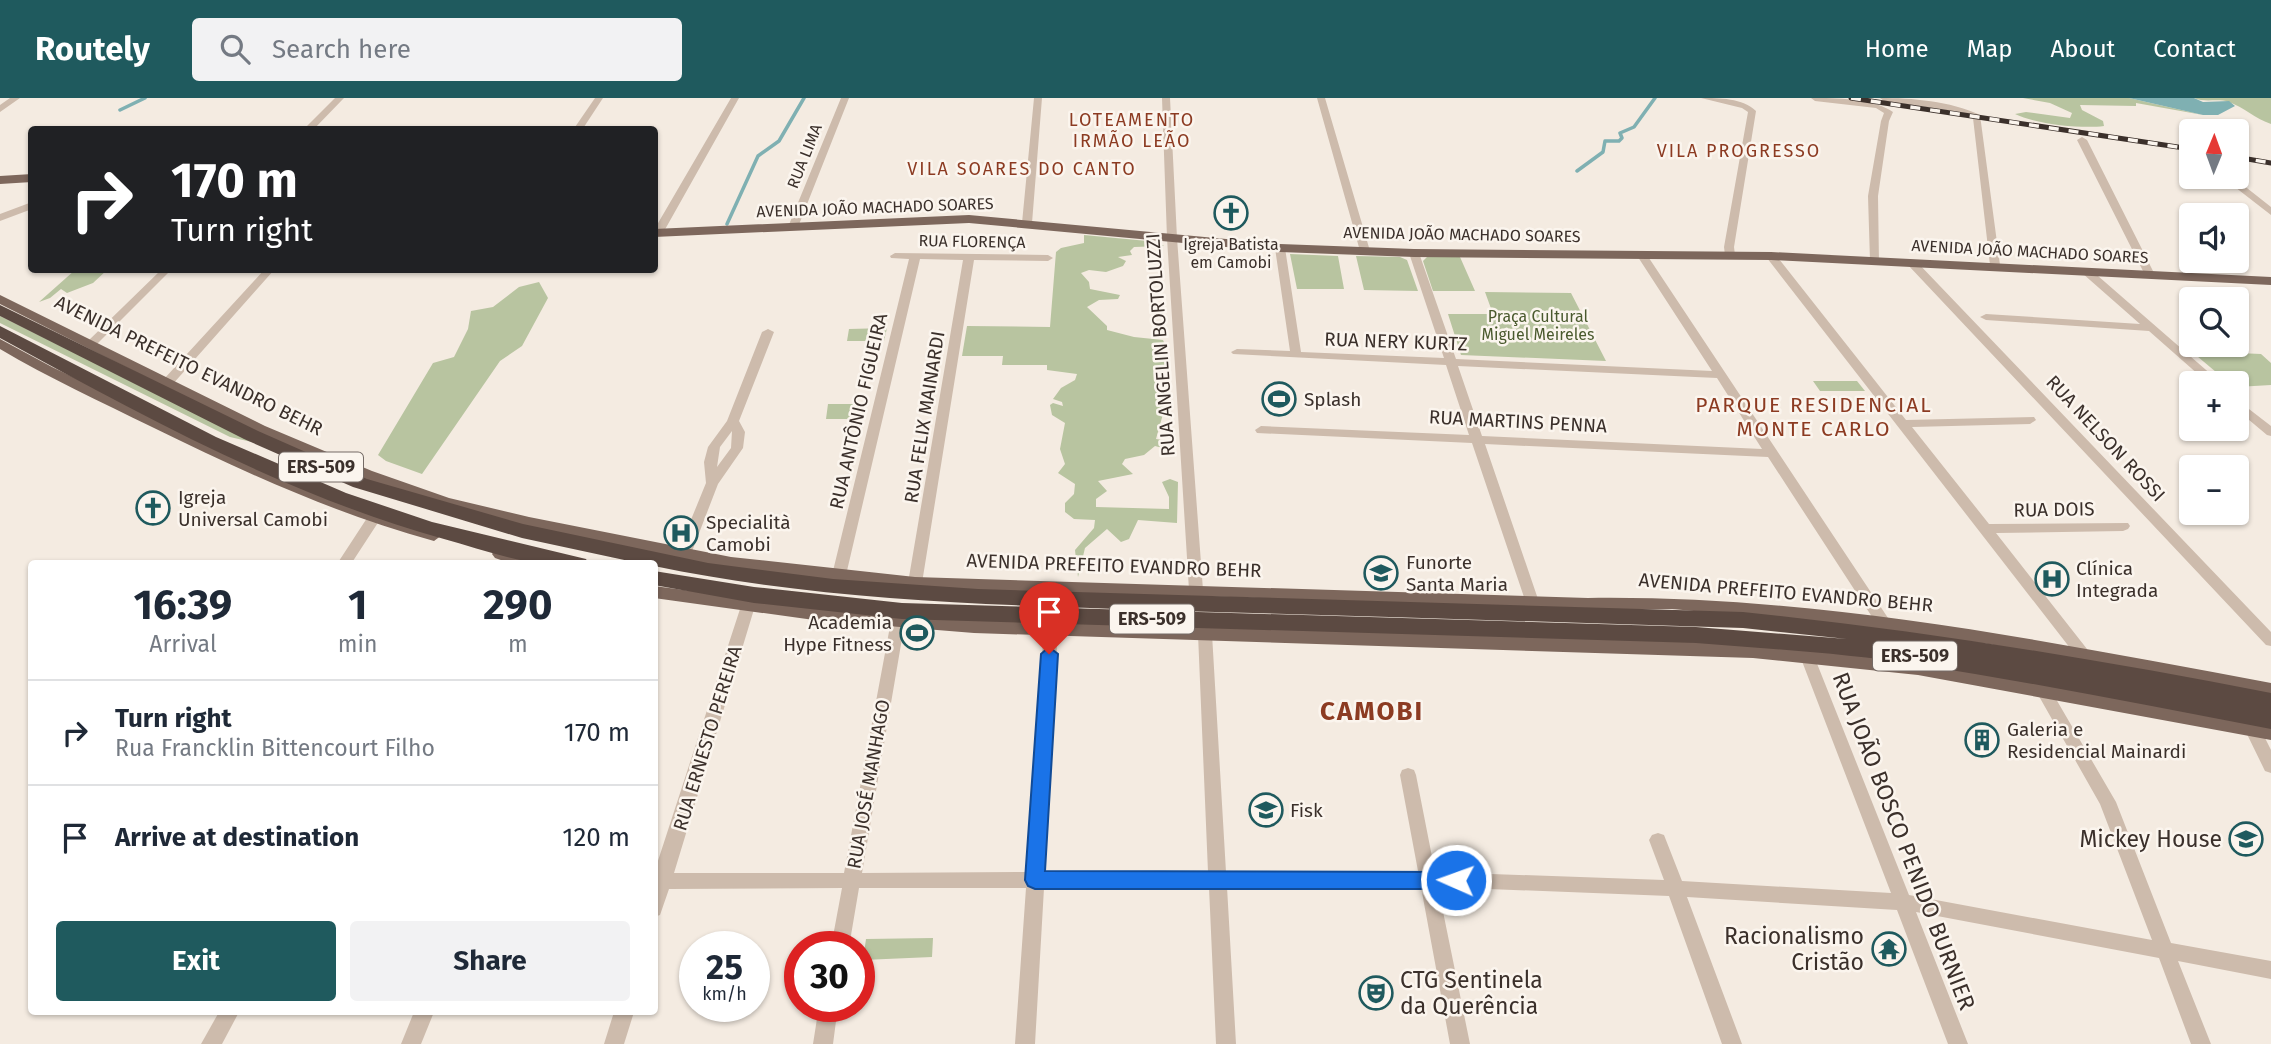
<!DOCTYPE html>
<html lang="en">
<head>
<meta charset="utf-8">
<style>
  :root { --surface:#fff; --page:#f2f2f3; --text:#1f2937; --muted:#747a83; --line:#e0e1e3; --accent:#1f5a5e }
  body { margin:0; font-family:"Fira Sans",sans-serif; background:var(--page); color:var(--text); height:100vh; display:flex; flex-direction:column; font-size:26px; white-space:nowrap }
  * { box-sizing:border-box; margin:0 }
  p { font-size:23px; color:var(--muted) }
  .icon { flex:none; width:38px; height:38px; fill:none; stroke:currentColor; stroke-width:2; stroke-linecap:round; stroke-linejoin:round }
  .map { position:relative; flex:1; overflow:hidden }
  .drawer { position:absolute; left:28px; top:462px; width:630px; height:455px; display:flex; flex-direction:column; background:var(--surface); border-radius:7px; box-shadow:0 2px 5px #0004 }
  .drawer>* { flex:none }
  .hud { position:absolute; left:28px; top:28px; width:630px; height:147px; border-radius:7px; box-shadow:0 2px 5px #0004; background:#202124; color:#fff; overflow:hidden }
  .needle { width:46px; rotate:1deg }
  .buttons { position:absolute; left:2179px; top:21px; display:grid; gap:14px }
  .buttons a { display:grid; place-items:center; width:70px; height:70px; border-radius:7px; background:var(--surface); box-shadow:0 2px 5px #0004; font-size:35px }
  .speed { position:absolute; left:679px; top:833px; display:flex; gap:14px; font-size:35px; font-weight:700; text-align:center }
  .speed>* { display:grid; place-content:center; width:91px; height:91px; border-radius:50%; background:var(--surface); box-shadow:0 2px 5px #0004; line-height:1 }
  .speed small { font-size:18px; font-weight:400 }
  .speed .limit { border:10px solid #d22; background:#fff; color:#111 }
  .pin { position:absolute; display:grid; place-items:center; width:60px; height:60px; color:#fff; margin:-72px -30px; border-radius:50% 50% 50% 0; rotate:-45deg; box-shadow:0 0 7px #0007 }
  .pin .icon { rotate:45deg }
  .me { position:absolute; width:77px; margin:-38px; rotate:272deg; stroke-linejoin:round; filter:drop-shadow(0 0 5px #0008) }
  .turn { display:flex; align-items:center; gap:24px; height:147px; padding:0 28px; font-size:32px }
  .turn .icon { width:91px; height:91px; stroke-width:2.5 }
  .turn b { display:block; font-size:49px; line-height:60px }
  .eta { display:flex; justify-content:space-evenly; align-items:center; height:119px; text-align:center }
  .eta b { font-size:42px; font-weight:700; line-height:49px }
  .button { display:flex; gap:14px; margin-top:auto; padding:14px 28px }
  .button a { flex:1; height:80px; border-radius:7px; background:var(--accent); color:#fff; font-size:28px; font-weight:700; line-height:80px; text-align:center }
  .button a+a { background:var(--page); color:var(--text) }
  ul { padding:0; list-style:none }
  li { display:flex; align-items:center; gap:21px; height:105px; padding:0 28px; border-top:2px solid var(--line) }
  li div { flex:1 }
  li b { display:block; font-size:26px }
  li em { font-style:normal }
  header { display:flex; align-items:center; gap:42px; box-sizing:border-box; height:98px; padding:0 35px; background:var(--accent); color:#fff }
  header strong { font-size:33px }
  nav { display:flex; gap:38px; margin-inline-start:auto; font-size:24px }
  .search { width:490px; height:63px; background:var(--page); display:flex; align-items:center; gap:18px; box-sizing:border-box; padding:0 24px; border-radius:7px; color:var(--muted); font-size:26px }
  .map>svg:first-child { display:block }
  .green { fill:#b8c4a0 }
  .water { fill:#7fb0b2 }
  .lines { fill:none; stroke-linecap:round; stroke-linejoin:round }
  .stream { stroke:#7fb0b2; stroke-width:3.5 }
  .minor { fill:#cdbbac; fill-rule:evenodd }
  .major { fill:#7d675c; fill-rule:evenodd }
  .highway { fill:#5c4a42; fill-rule:evenodd }
  .rail-casing { stroke:#3b302b; stroke-width:5 }
  .rail { stroke:#fbf5ee; stroke-width:3.5; stroke-dasharray:10; stroke-linecap:butt }
  .route { fill:#1a73e8; stroke:#114b97; stroke-width:2 }
  .labels { text-anchor:middle; stroke-width:5; stroke-linejoin:round; paint-order:stroke }
  .far-street-label { font-size:16px; fill:#3b302b; stroke:#fbf5ee }
  .far-poi-label { font-size:16px; fill:#3b302b; stroke:#fbf5ee }
  .far-park-label { font-size:16px; fill:#4a5a2e; stroke:#fbf5ee }
  .far-neighbourhood-label { font-size:18px; letter-spacing:2px; fill:#8c3b22; stroke:#fbf5ee }
  .shield { fill:#fbf5ee; stroke:#756b66; stroke-width:2 }
  .shield-label { font-size:18px; font-weight:bold; fill:#3b302b }
  .street-label { font-size:19px; fill:#3b302b; stroke:#fbf5ee }
  .poi-label { font-size:19px; fill:#3b302b; stroke:#fbf5ee; text-anchor:start }
  .neighbourhood-label { font-size:21px; letter-spacing:2px; fill:#8c3b22; stroke:#fbf5ee }
  .near-poi-label { font-size:23px; fill:#3b302b; stroke:#fbf5ee; text-anchor:end }
  .near-street-label { font-size:23px; fill:#3b302b; stroke:#fbf5ee }
  .district-label { font-size:26px; font-weight:bold; letter-spacing:2px; fill:#8c3b22; stroke:#fbf5ee }
</style>
</head>
<body>
<header>
<strong>Routely</strong>
<div class="search"><svg class="icon" aria-label="search" viewBox="0 0 24 24"><circle cx="10" cy="10" r="6"/><path d="M15 15l6 6"/></svg>Search here</div>
<nav><a>Home</a><a>Map</a><a>About</a><a>Contact</a></nav>
</header>
<div class="map">
<svg width="2271" height="946" viewBox="0 0 2271 946">
  <rect width="100%" height="100%" fill="#f4ebe1"/>
  <path class="green" d="M2023,0H2129L2203,17L2136,5V8L2080,7L2082,12L2103,23L2104,28C2081,31 2036,26 2015,16L2026,14L2070,20L2072,15L2050,5Z
    M2194,0H2271V26C2256,21 2243,9 2229,4C2218,0 2205,5 2194,0Z
    M1084,137L1158,144L1164,148L1134,149L1130,153L1132,157L1118,159L1126,163L1123,168L1106,174L1089,172L1081,175L1089,184L1090,191L1120,197L1118,201L1099,202L1087,209L1107,228V232L1134,239L1163,242C1178,274 1165,308 1156,341L1168,343L1175,350L1170,352L1155,348L1144,357L1125,361L1122,366L1133,376L1098,383L1107,393L1096,401V409L1169,411V399L1162,384L1170,381L1178,384L1177,425L1138,422L1129,441L1121,444L1107,431L1085,450L1078,479L1075,452L1094,430L1095,422L1074,421L1065,414V405L1074,396L1075,386L1058,375L1065,366L1060,351L1065,325L1052,317L1050,307L1053,305L1063,308L1062,304L1053,301L1061,290L1075,282L1077,276L1047,272V267H1002L1003,258H962L967,228L1050,229L1056,154L1061,150L1084,145Z
    M1290,156L1338,158L1344,191H1297Z
    M1356,158L1400,159L1407,162L1418,193L1364,192Z
    M1427,159H1460L1475,193H1433L1423,163Z
    M75,172H107L93,185L67,195L61,191L50,200L39,204Z
    M539,184L548,200L522,248L500,263L422,376L386,363L378,357L433,265L454,259L468,231L471,213L493,209L519,189Z
    M1485,194L1571,195L1606,263L1461,257L1448,216H1493Z
    M0,218L256,345L230,339L0,225Z
    M887,230L884,243H847L849,231Z
    M2191,253L2261,256L2271,265V287L2237,289L2236,285H2229Z
    M1813,283H1857L1865,293H1820Z
    M828,306H866L862,321H826Z
    M933,840L932,859L863,862L866,841Z"/>
  <path class="water" d="M2129,0H2194L2203,4L2229,3L2235,8L2218,17H2203Z"/>
  <g class="lines">
    <path class="stream" d="M120,12L145,0
      M1577,73L1603,54L1605,43H1619L1622,40L1620,35L1634,29L1655,0
      M727,126L758,58L779,43L804,0"/>
    <path class="minor" d="M10,0H20L0,14V7Z
      M335,0H344L313,32H303Z
      M595,0H603L582,32H573Z
      M731,0H739L663,135L654,137V132Z
      M841,0H849L798,129L789,131L788,129Z
      M1034,0H1042L1032,125L1027,128L1022,125Z
      M1162,0H1170L1177,140L1203,492L1196,497L1189,492L1167,140Z
      M1317,0H1325L1370,153L1369,155L1365,156L1360,153Z
      M1701,0C1719,0 1743,0 1756,13L1734,149L1735,157L1730,160L1725,157L1724,149L1748,14L1742,10Z
      M1811,0C1836,0 1873,0 1893,14L1889,23L1878,98L1879,165H1871L1870,163L1868,98L1881,23L1884,15L1876,10L1815,3Z
      M1880,0C1912,0 1950,3 1980,17L2000,167L1999,169L1995,170L1990,167L1973,20L1960,14L1884,3Z
      M2082,39L2087,42L2154,175L2153,177H2145L2144,175L2077,42Z
      M2222,79H2233L2271,109V117Z
      M32,104V111L0,123V116Z
      M1280,147L1285,150L1301,254L1444,260L1409,155L1414,152L1419,155L1456,261L1712,273L1636,156L1637,154H1645L1888,520L1890,524L1888,528H1878L1768,359L1485,346L1539,504L1537,508H1527L1472,345L1257,335L1255,332L1261,328L1469,337L1446,267L1233,256L1231,254L1237,251L1290,253L1275,150ZM1458,268L1717,280L1762,351L1482,338Z
      M895,155L1048,157L1053,160L1048,163L974,162L922,485L915,490L908,485L963,162L920,161L846,477L839,482L832,477L909,161L891,160L890,158Z
      M1771,155L1775,156L1906,322L2034,319L2036,322L2030,326L1912,329L1989,426L2128,425L2130,428L2128,431L2123,433L1996,435L2087,551L2089,555L2087,559H2077L1767,160V156Z
      M1912,162L1916,163L2271,534V548L2266,547L1908,167L1907,165Z
      M2086,170L2090,171L2221,285H2208L2149,233L1986,222L1980,219L1986,216L2140,226L2082,175L2081,173Z
      M161,172H171L95,248H87V244Z
      M264,172H274L172,287H164V281Z
      M768,231L774,234L739,323L745,334L743,350L718,386L691,456L689,459H679L677,456L706,385L704,364L708,349L727,323L762,234ZM732,333L731,350L717,369L720,349Z
      M2236,301L2271,328V338L2267,337L2236,311Z
      M374,416L381,420L351,466H337L369,417Z
      M748,503L755,508L674,775H844L891,523L893,519H903L905,523L862,775L1027,774L1044,530L1046,526H1056L1058,530L1044,774H1208L1198,536L1200,532H1210L1212,536L1226,774L1418,773L1400,677L1402,672L1408,670L1414,672L1416,677L1435,774L1664,782L1649,742L1652,737L1658,735L1664,737L1682,783L1891,795L1800,558L1802,554H1812L1814,558L1909,797L2152,842L2100,706L2036,593L2039,589H2049L2116,704L2171,845L2271,863V881L2178,863L2211,946H2191L2159,860L1916,814L1968,946H1948L1897,812L1687,799L1742,946H1722L1669,798L1438,789L1470,946H1450L1421,789H1227L1236,946H1216L1209,789L1044,790L1035,946H1015L1026,790H859L849,849H831L842,790L669,791L660,817L654,819V775L741,508Z
      M2252,624L2258,626L2271,652V675L2265,673L2244,630L2246,626Z
      M819,908H838L833,946H813Z
      M219,914H239L222,946H201Z
      M414,914H434L421,946H401Z
      M614,914H634L624,946H604Z"/>
    <path class="major" d="M32,76V84L0,86V78Z
      M969,117L1280,146L1414,151L1771,154L2271,179V187L1771,162L1414,159L1280,154L969,125L654,139V131Z
      M0,197L265,328L372,373L449,400L529,419L731,459L915,479L1588,500C1818,497 2045,543 2271,585V599L1988,546L1791,522L1672,511L1588,512L1231,499L980,494L915,491L731,471L529,431L439,408L360,381L255,334L0,206Z
      M0,241L52,269L274,375L380,416L440,433L442,437L434,443C333,415 246,375 152,329C101,304 49,280 0,251Z
      M501,450L540,462L542,466H512L495,460L492,456L495,452Z
      M654,488L814,509L974,521L1753,546L1918,563L2271,626V642L1918,577L1753,560L974,535L814,522L654,500Z"/>
    <path class="highway" d="M0,207L258,333L367,381L523,426L708,465L833,481L978,491L1743,514C1920,532 2096,561 2271,595V631C2154,609 2037,585 1919,567C1845,555 1770,551 1696,545L902,521L754,505L654,487V473L754,489L902,505L1696,529L1847,541L1743,530C1555,524 1367,518 1178,513C1003,507 827,504 654,468V466H643L522,440L353,389L244,341L0,218Z
      M0,228L216,339L346,395L432,424L586,461L589,466C575,466 561,467 547,466C513,463 476,450 444,441C286,397 143,318 0,240Z"/>
    <defs>
      <path id="rail" d="M1851,0L2191,51
        M2236,59L2271,65"/>
    </defs>
    <use href="#rail" class="rail-casing"/>
    <use href="#rail" class="rail"/>
  </g>
  <path class="route" d="M1049,549L1058,556L1045,773L1456,774L1463,776L1466,782L1463,789L1456,791H1035L1028,788L1025,782L1041,556Z"/>
  <defs>
    <symbol id="church-ring" viewBox="-11 -11 22 22"><circle r="9.5" fill="#fbf5ee" stroke="#1f5a5e" stroke-width="1.5"/><path d="M-1.2-6h2.4v3.5h3.3v2.4h-3.3V6h-2.4V-.1h-3.3v-2.4h3.3Z" fill="#1f5a5e"/></symbol>
    <symbol id="stadium-ring" viewBox="-11 -11 22 22"><circle r="9.5" fill="#fbf5ee" stroke="#1f5a5e" stroke-width="1.5"/><path d="M0-5a6.5 5 0 1 0 0 10a6.5 5 0 1 0 0-10ZM-3.5-1.8h7v3.6h-7Z" fill="#1f5a5e"/></symbol>
    <symbol id="hospital-ring" viewBox="-11 -11 22 22"><circle r="9.5" fill="#fbf5ee" stroke="#1f5a5e" stroke-width="1.5"/><path d="M-5-5h3v3.5h4V-5h3V5h-3V1.5h-4V5h-3Z" fill="#1f5a5e"/></symbol>
    <symbol id="university-ring" viewBox="-11 -11 22 22"><circle r="9.5" fill="#fbf5ee" stroke="#1f5a5e" stroke-width="1.5"/><path d="M0-5L7-2L0 1L-7-2ZM-4 1L0 2.5L4 1V4Q0 6-4 4Z" fill="#1f5a5e"/></symbol>
    <symbol id="building-ring" viewBox="-11 -11 22 22"><circle r="9.5" fill="#fbf5ee" stroke="#1f5a5e" stroke-width="1.5"/><path d="M-4-6H4V6H1V3H-1V6H-4ZM-2.5-4.3h1.7v1.8h-1.7ZM.8-4.3h1.7v1.8H.8ZM-2.5-1h1.7V.8h-1.7ZM.8-1h1.7V.8H.8Z" fill="#1f5a5e"/></symbol>
    <symbol id="school-ring" viewBox="-11 -11 22 22"><circle r="9.5" fill="#fbf5ee" stroke="#1f5a5e" stroke-width="1.5"/><path d="M0-5L7-2L0 1L-7-2ZM-4 1L0 2.5L4 1V4Q0 6-4 4Z" fill="#1f5a5e"/></symbol>
    <symbol id="temple-ring" viewBox="-11 -11 22 22"><circle r="9.5" fill="#fbf5ee" stroke="#1f5a5e" stroke-width="1.5"/><path d="M0-6L5-2H3V0L6.5 2.5H4V6H1.5V3h-3V6H-4V2.5H-6.5L-3 0V-2H-5Z" fill="#1f5a5e"/></symbol>
    <symbol id="theatre-ring" viewBox="-11 -11 22 22"><circle r="9.5" fill="#fbf5ee" stroke="#1f5a5e" stroke-width="1.5"/><path d="M-5-5.5Q0-4 5-5.5V0Q5 5 0 6Q-5 5-5 0ZM-3.3-2.5H-1v1.5H-3.3ZM1-2.5H3.3v1.5H1ZM-2.8 1Q0 5.5 2.8 1Z" fill="#1f5a5e"/></symbol>
  </defs>
  <g fill-rule="evenodd">
    <use href="#church-ring" x="1212" y="96" width="38" height="38"/>
    <use href="#stadium-ring" x="1260" y="282" width="38" height="38"/>
    <use href="#church-ring" x="134" y="391" width="38" height="38"/>
    <use href="#hospital-ring" x="662" y="416" width="38" height="38"/>
    <use href="#university-ring" x="1362" y="456" width="38" height="38"/>
    <use href="#hospital-ring" x="2033" y="462" width="38" height="38"/>
    <use href="#stadium-ring" x="898" y="516" width="38" height="38"/>
    <use href="#building-ring" x="1963" y="623" width="38" height="38"/>
    <use href="#school-ring" x="1247" y="693" width="38" height="38"/>
    <use href="#school-ring" x="2227" y="722" width="38" height="38"/>
    <use href="#temple-ring" x="1870" y="832" width="38" height="38"/>
    <use href="#theatre-ring" x="1357" y="876" width="38" height="38"/>
  </g>
  <g class="labels">
    <g class="far-street-label">
      <text transform="translate(804 58) rotate(-68)" y="6">RUA LIMA</text>
      <text transform="translate(875 109) rotate(-2)" y="6">AVENIDA JOÃO MACHADO SOARES</text>
      <text transform="translate(1462 136) rotate(1)" y="6">AVENIDA JOÃO MACHADO SOARES</text>
      <text transform="translate(972 143) rotate(1)" y="6">RUA FLORENÇA</text>
      <text transform="translate(2030 153) rotate(3)" y="6">AVENIDA JOÃO MACHADO SOARES</text>
    </g>
    <g class="far-poi-label">
      <text x="1231" y="152">Igreja Batista<tspan x="1231" dy="18">em Camobi</tspan></text>
    </g>
    <g class="far-park-label">
      <text x="1538" y="224">Praça Cultural<tspan x="1538" dy="18">Miguel Meireles</tspan></text>
    </g>
    <g class="far-neighbourhood-label">
      <text x="1132" y="28">LOTEAMENTO<tspan x="1132" dy="21">IRMÃO LEÃO</tspan></text>
      <text x="1739" y="59">VILA PROGRESSO</text>
      <text x="1022" y="77">VILA SOARES DO CANTO</text>
    </g>
    <g class="shield">
      <rect x="279" y="354.5" width="84" height="29" rx="5"/>
      <rect x="1110" y="506.5" width="84" height="29" rx="5"/>
      <rect x="1873" y="543.5" width="84" height="29" rx="5"/>
    </g>
    <g class="shield-label">
      <text x="321" y="375">ERS-509</text>
      <text x="1152" y="527">ERS-509</text>
      <text x="1915" y="564">ERS-509</text>
    </g>
    <g class="street-label">
      <text transform="translate(1396 243) rotate(2)" y="7">RUA NERY KURTZ</text>
      <text transform="translate(1160 247) rotate(-94)" y="7">RUA ANGELIN BORTOLUZZI</text>
      <text transform="translate(189 267) rotate(26)" y="7">AVENIDA PREFEITO EVANDRO BEHR</text>
      <text transform="translate(858 313) rotate(-77)" y="7">RUA ANTÔNIO FIGUEIRA</text>
      <text transform="translate(924 319) rotate(-81)" y="7">RUA FELIX MAINARDI</text>
      <text transform="translate(1518 323) rotate(3)" y="7">RUA MARTINS PENNA</text>
      <text transform="translate(2106 340) rotate(47)" y="7">RUA NELSON ROSSI</text>
      <text transform="translate(2054 411) rotate(-1)" y="7">RUA DOIS</text>
      <text transform="translate(1114 467) rotate(2)" y="7">AVENIDA PREFEITO EVANDRO BEHR</text>
      <text transform="translate(1786 494) rotate(5)" y="7">AVENIDA PREFEITO EVANDRO BEHR</text>
      <text transform="translate(707 640) rotate(-73)" y="7">RUA ERNESTO PEREIRA</text>
      <text transform="translate(868 686) rotate(-80)" y="7">RUA JOSÉ MANHAGO</text>
    </g>
    <g class="poi-label">
      <text x="1304" y="308">Splash</text>
      <text x="178" y="406">Igreja<tspan x="178" dy="22">Universal Camobi</tspan></text>
      <text x="706" y="431">Specialità<tspan x="706" dy="22">Camobi</tspan></text>
      <text x="1406" y="471">Funorte<tspan x="1406" dy="22">Santa Maria</tspan></text>
      <text x="2076" y="477">Clínica<tspan x="2076" dy="22">Integrada</tspan></text>
      <text x="892" y="531" text-anchor="end">Academia<tspan x="892" dy="22">Hype Fitness</tspan></text>
      <text x="2007" y="638">Galeria e<tspan x="2007" dy="22">Residencial Mainardi</tspan></text>
      <text x="1290" y="719">Fisk</text>
    </g>
    <g class="neighbourhood-label">
      <text x="1814" y="314">PARQUE RESIDENCIAL<tspan x="1814" dy="24">MONTE CARLO</tspan></text>
    </g>
    <g class="near-poi-label">
      <text x="2222" y="749">Mickey House</text>
      <text x="1864" y="846">Racionalismo<tspan x="1864" dy="26">Cristão</tspan></text>
      <text x="1400" y="890" text-anchor="start">CTG Sentinela<tspan x="1400" dy="26">da Querência</tspan></text>
    </g>
    <g class="near-street-label">
      <text transform="translate(1904 743) rotate(69)" y="8">RUA JOÃO BOSCO PENIDO BURNIER</text>
    </g>
    <g class="district-label">
      <text x="1372" y="622">CAMOBI</text>
    </g>
  </g>
</svg>
<div class="buttons">
<a><svg class="needle" viewBox="-14 -14 28 28"><path d="M0-13l5 13h-10z" fill="#e53935"/><path d="M0 13l5-13h-10z" fill="#747a83"/></svg></a>
<a><svg class="icon" aria-label="sound" viewBox="0 0 24 24"><path d="M4 9h4l5-4v14l-5-4H4zM17 9q2 3 0 6"/></svg></a>
<a><svg class="icon" aria-label="search" viewBox="0 0 24 24"><circle cx="10" cy="10" r="6"/><path d="M15 15l6 6"/></svg></a>
<a>+</a>
<a>−</a>
</div>
<div class="speed"><div>25<small>km/h</small></div><div class="limit">30</div></div>
<div class="pin" style="left:1049px;top:556px;background:#d93025"><svg class="icon" aria-label="arrive" viewBox="0 0 24 24"><path d="M6 21V4h12l-3 4 3 4H6"/></svg></div>
<svg class="me" style="left:1456px;top:782px" viewBox="-20 -20 40 40"><circle r="17" fill="#1a73e8" stroke="#fff" stroke-width="3"/><path d="M0-11L8 9 0 5-8 9z" fill="#fff"/></svg>
<div class="hud">
<div class="turn"><svg class="icon" aria-label="right" viewBox="0 0 24 24"><path d="M7 20v-9h11M14 6l5 5-5 5"/></svg><div><b>170 m</b>Turn right</div></div>
</div>
<section class="drawer">
<div class="eta">
<div><b>16:39</b><p>Arrival</p></div>
<div><b>1</b><p>min</p></div>
<div><b>290</b><p>m</p></div>
</div>
<ul>
<li><svg class="icon" aria-label="right" viewBox="0 0 24 24"><path d="M7 20v-9h11M14 6l5 5-5 5"/></svg><div><b>Turn right</b><p>Rua Francklin Bittencourt Filho</p></div><em>170 m</em></li>
<li><svg class="icon" aria-label="arrive" viewBox="0 0 24 24"><path d="M6 21V4h12l-3 4 3 4H6"/></svg><div><b>Arrive at destination</b></div><em>120 m</em></li>
</ul>
<div class="button"><a>Exit</a><a>Share</a></div>
</section>
</div>
</body>
</html>
